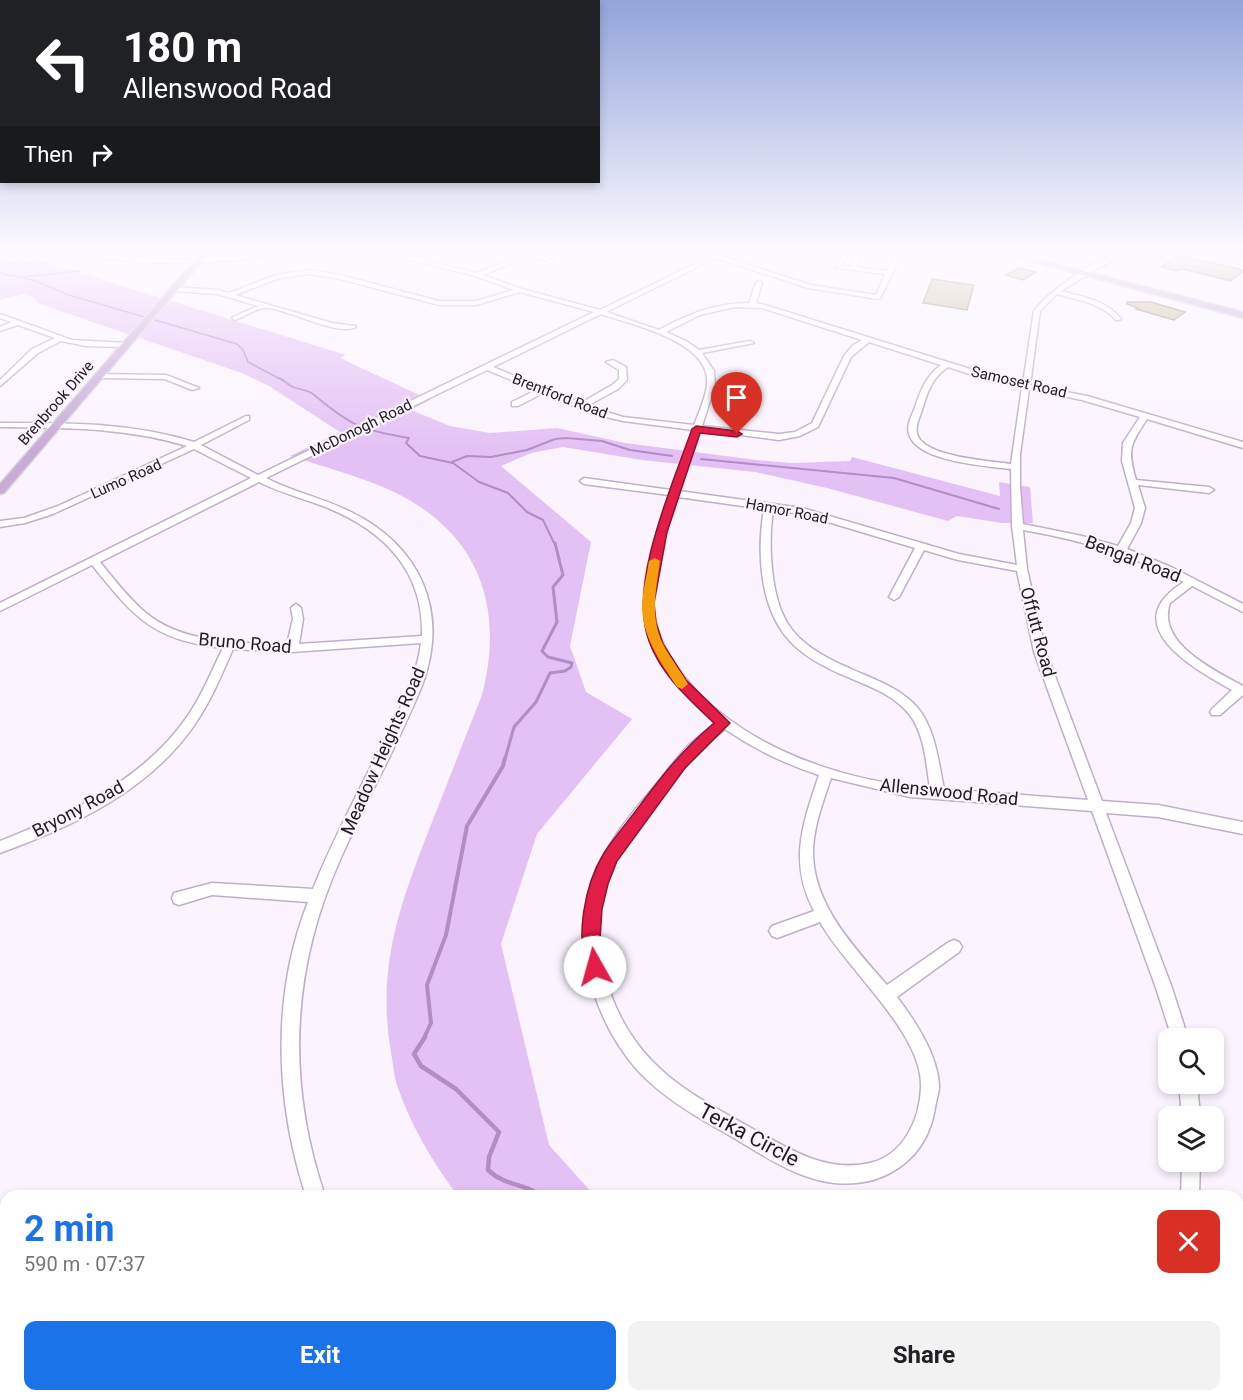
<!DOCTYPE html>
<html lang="en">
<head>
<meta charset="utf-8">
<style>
  :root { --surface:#fff; --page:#f2f2f2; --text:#202124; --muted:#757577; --accent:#1a73e8 }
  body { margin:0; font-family:Roboto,sans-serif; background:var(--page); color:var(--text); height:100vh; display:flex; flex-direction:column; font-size:22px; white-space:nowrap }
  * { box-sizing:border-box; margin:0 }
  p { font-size:20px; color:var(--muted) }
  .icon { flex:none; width:33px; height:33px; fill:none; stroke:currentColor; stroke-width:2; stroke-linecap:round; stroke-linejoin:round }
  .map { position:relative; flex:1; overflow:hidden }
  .details { position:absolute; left:0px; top:1190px; width:1244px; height:212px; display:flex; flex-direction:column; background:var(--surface); border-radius:18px 18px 0 0; box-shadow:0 3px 9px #0003 }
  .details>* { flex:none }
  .top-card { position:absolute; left:0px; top:0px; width:600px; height:183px; box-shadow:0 3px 9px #0003; background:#202124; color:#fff; overflow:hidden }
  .buttons { position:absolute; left:1158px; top:1028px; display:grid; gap:12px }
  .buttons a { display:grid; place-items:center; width:66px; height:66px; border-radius:12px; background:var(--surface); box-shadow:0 3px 9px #0003; font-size:30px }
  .pin { position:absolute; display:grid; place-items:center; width:51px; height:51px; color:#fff; margin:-62px -26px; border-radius:50% 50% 50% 0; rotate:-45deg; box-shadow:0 0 6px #0007 }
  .pin .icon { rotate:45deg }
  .me { position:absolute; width:66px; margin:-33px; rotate:353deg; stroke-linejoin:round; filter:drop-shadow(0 0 4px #0008) }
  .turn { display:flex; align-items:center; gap:21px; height:126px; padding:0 24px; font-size:27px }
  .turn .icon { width:78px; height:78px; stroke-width:2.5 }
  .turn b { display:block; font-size:42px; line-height:51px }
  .then { display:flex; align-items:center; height:57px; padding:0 24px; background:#0003; gap:12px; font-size:22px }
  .round { display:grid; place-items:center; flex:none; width:63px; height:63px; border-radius:12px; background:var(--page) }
  .summary { display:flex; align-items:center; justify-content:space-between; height:102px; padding:0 24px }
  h1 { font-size:36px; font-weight:700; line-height:45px; color:var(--accent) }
  .cta { display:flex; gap:12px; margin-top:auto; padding:12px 24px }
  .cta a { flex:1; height:69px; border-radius:12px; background:var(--accent); color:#fff; font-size:24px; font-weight:700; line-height:69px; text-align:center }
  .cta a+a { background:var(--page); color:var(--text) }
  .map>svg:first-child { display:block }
  .green { fill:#e4c1f5 }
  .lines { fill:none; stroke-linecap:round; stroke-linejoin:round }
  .stream-far4 { stroke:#b28cc5; stroke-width:1.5 }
  .stream-far3 { stroke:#b28cc5; stroke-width:2 }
  .stream-far2 { stroke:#b28cc5; stroke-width:3 }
  .stream-far1 { stroke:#b28cc5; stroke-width:4 }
  .stream { stroke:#b28cc5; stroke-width:4.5 }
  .building { fill:#c7b69c; stroke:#928269; stroke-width:1.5 }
  .minor-casing { stroke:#c0afc9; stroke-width:3 }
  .major-casing { stroke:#d7d6d7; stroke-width:3 }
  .minor { fill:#fff; fill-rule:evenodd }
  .major { fill:#c8acd6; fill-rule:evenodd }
  .route { fill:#e11d48; stroke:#92132f; stroke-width:1.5 }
  .slow { fill:#f59e0b }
  .labels { text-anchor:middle; stroke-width:4.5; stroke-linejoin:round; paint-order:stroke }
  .far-street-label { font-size:15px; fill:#201a23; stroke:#fbf4ff }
  .street-label { font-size:18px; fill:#201a23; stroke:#fbf4ff }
  .near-street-label { font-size:21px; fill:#201a23; stroke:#fbf4ff }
</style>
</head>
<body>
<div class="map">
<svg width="1243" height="1400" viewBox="0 0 1243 1400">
  <rect width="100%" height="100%" fill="#fbf4ff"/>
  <path class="green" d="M0,260L48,263L346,355L340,358L430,400L411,410L450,426L490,433L557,428L625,443L756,460L792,463L850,461L852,457L1000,496L999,482L1030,487L1033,523H1002L957,516L948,521L827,488L755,472L642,460L563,447L531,453L501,466L591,542L570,646L586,692L632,719L537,834L501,944L549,1145L594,1195H457C433,1162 412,1128 398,1088C394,1077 393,1064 391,1052C376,965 401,902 432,822C449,780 465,737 482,695C505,607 479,533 394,492C362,477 325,467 290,456L340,432L269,386L242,373L37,303L35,298L23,294L0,300Z
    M649,1395H978L983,1400H654Z"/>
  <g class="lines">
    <path class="stream-far4" d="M0,273L33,280L69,295L237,344L243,350L248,362L282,380
      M23,277L80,271"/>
    <path class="stream-far3" d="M279,378C284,380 287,384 291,386C298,390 307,389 313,394C350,425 360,430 409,438L406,443L420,456L453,463L479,482L508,493L527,512L543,520L555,545
      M701,459L894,478L999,509
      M452,462L467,456L491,457L527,450L555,439L566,438L602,441L630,450L672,456"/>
    <path class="stream-far2" d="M505,759L514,727L536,702L550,673L565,671L571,667L572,663L548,657L542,651L557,622L553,587L563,575L555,543"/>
    <path class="stream-far1" d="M424,1038L431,1023L427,985L446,935L467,826L503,766L505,758"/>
    <path class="stream" d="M425,1037L414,1054L421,1066L456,1089L499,1132L489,1157L488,1170C506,1187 526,1183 541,1196
      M781,1395L799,1397L803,1395
      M877,1395L881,1400"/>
  </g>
  <path class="building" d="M1179,255L1243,270V271L1231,281L1182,269L1176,271L1162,267Z
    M1019,268L1036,272L1023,280L1006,275Z
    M932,279L974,285L967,310L923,303Z
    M1127,302H1151L1185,312L1174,320L1136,309L1138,308L1127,304Z"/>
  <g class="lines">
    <defs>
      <path id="minor" d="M82,252L132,258L178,260L274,252C244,266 112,267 82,252Z
        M382,252C393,252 409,259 418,258C426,256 430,252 438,252L423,260L477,273L527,253L538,252L535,254L554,261L551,263L530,256L483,275L522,289L600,310L719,252H727L721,256L811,285L876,295L885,274L836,268C839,253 847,253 861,256L856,267L887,271L896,252H902L881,297L878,299L808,288L716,258L606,312L659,330C688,314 716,303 749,303L756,283L759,281L762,283L756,303L765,305L999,378L1023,383L1034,311C1048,292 1102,252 1126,252L1061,291C1083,297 1106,300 1121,319L1120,320H1116C1101,303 1078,300 1057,294L1040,311L1030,385L1087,396L1243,442V448L1147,419C1130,445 1127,449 1136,480L1209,487L1214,490L1209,493L1138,485L1145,508L1141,523L1127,549L1171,567L1243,604V612L1192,586L1170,603C1156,643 1214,670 1243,686V695L1220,715H1212L1210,712L1212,709L1232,690C1192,668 1115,624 1184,582C1132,555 1081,540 1023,530L1027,569L1046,652L1102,801L1158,805L1243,822V834L1158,817L1106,813L1172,988L1188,1038H1172L1156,988L1092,811L910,797L831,778C823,802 814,825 813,850C812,904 854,947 887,985L949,942L954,940L959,942L962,947L959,952L897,997C915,1021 938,1055 939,1086C939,1093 936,1101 935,1108C927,1159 885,1188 834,1183C792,1178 756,1150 720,1130C691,1114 662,1096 639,1072C595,1023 571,947 592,883C604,844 633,812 659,781C668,770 677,757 688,746C696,738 706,731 716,723C627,644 632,602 669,495L584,484L580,481L584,478L671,490L693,430L623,421L593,414L543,393L518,406H512V402L536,390L487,370L266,478C293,492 323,498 351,512C420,546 449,610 423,683C399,743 366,800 340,860C291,970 286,1081 325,1196H306C275,1101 271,996 308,902L212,895L179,905L174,903L172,898L174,893L212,883L313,889C334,836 362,786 387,734C402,705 417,676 421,643L292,652L233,649C221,676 210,703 193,727C148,791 72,827 0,853V841C71,813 145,780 189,714C203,693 212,670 223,648C152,640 134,617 92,565L0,611V603L251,478L194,449L53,514L25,523L0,527V521L24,518L58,506L187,446C125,427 64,428 0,427V423C67,423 128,422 194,442L246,416H249V420L201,445L258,475L594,312L520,292L476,305H439L340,279L309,274L280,278L235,295L332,323L355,326L356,327C337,337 287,308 266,308C256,308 244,317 235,320L232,318L233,317L258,306L218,294L174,291L171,289L174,287L218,290L229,293L276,275L309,270L340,275L439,301H476L514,290L475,276ZM847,257L855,258L851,267L842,266ZM734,307L762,308L862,340L852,346L844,356L812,423L795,432L779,434L702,426L715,385L714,371L702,353L754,343L750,341L699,350L686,341L666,332L700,315ZM601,314C632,325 711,341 707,384C706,397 699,412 694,425L623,417L587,406L618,389L627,380L626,367L613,360L606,362L619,370V379L612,385L581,403L493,367ZM869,342L941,365C926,376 921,390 915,407C912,416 906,425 909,434C917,462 987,466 1011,469L1012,526L1017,565L959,554L802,508L679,491L701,430L779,440L800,436L818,427L851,357ZM948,367L994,382L1022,387L1011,464C991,461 921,457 917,433C915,425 920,417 922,410C928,391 931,379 948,367ZM1029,389L1082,400L1140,417L1123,443L1122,461L1135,508L1131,523L1118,546L1082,536L1023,524L1020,487V454ZM259,482C281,493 305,499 328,508C384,531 424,571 422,636L299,644L303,619L301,608L296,604L291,608L293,619L287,644C241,643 183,644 146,613C128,598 114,579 100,562ZM678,497L764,509C757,550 759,607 789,640C802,655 821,665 838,673C863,684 891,692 909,714C925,734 926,764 930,788C844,782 743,748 687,680C670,660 657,638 654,612C650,574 666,532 678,497ZM773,510L801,514L915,548L889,597L894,600L899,597L924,550L958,560L1017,571L1034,652L1088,800L944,789C938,761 936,730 917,707C899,687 873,679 849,668C828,659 803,646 790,627C770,599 768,543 773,510ZM725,729C754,749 785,764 819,775C803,823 788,862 814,911L772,926L769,931L772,936L777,938L820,922C846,969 923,1033 921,1087C920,1119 904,1155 870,1163C823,1174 783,1145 744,1124C712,1106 678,1088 652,1061C608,1015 588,945 606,883C617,847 646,815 670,786C678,775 687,764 696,754C705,745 715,737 725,729Z
        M1232,252H1243V256L1233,253Z
        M0,314L72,340L126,343L130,345L126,347L86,346L61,341L38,353L0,386V380L32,349L55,338L18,325L0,331V327L11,322L0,318Z
        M96,374L166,375L199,388L192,390L165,379L99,378H96Z
        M1179,1083H1197L1200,1116H1182Z
        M1182,1161H1200L1199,1196H1181Z
        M1238,1217L1243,1219V1240L1238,1237Z
        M427,1395H451L453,1400H429Z
        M1122,1395H1144L1142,1400H1120Z"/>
      <path id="major" d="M202,252H210L4,493L0,494V484Z
        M997,252H1010L1243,312V318Z"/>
    </defs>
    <use href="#minor" class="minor-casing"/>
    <use href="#major" class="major-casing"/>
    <use href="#minor" class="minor"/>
    <use href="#major" class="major"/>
  </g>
  <linearGradient id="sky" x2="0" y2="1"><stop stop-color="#92a4da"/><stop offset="0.56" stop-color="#fdfaff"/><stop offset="1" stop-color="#fdfaff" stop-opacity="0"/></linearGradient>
  <rect width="1243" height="448" fill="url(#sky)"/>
  <path class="route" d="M696,426L737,431L742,434L737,437L700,433L667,532L654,603L656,623L663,644L686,680L730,723L685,768L617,861L608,884L602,909L600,939L604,967L602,973L595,976L589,973C574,938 585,884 604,853C613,839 625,825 635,812C661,777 680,752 714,723C689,699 661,675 649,641C628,584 672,486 692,429Z"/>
  <path class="slow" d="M655,558L660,561C656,589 650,618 663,644C670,658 680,670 688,684L682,689L677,687C660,661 641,635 642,603C643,589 647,575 649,561Z"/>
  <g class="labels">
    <g class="far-street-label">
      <text transform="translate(1019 382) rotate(13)" y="5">Samoset Road</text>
      <text transform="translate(560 396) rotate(21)" y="5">Brentford Road</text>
      <text transform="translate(56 403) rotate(-49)" y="5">Brenbrook Drive</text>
      <text transform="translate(361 428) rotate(-26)" y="5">McDonogh Road</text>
      <text transform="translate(126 479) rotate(-24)" y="5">Lumo Road</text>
      <text transform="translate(787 511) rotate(11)" y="5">Hamor Road</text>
    </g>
    <g class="street-label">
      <text transform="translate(1133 559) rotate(21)" y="6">Bengal Road</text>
      <text transform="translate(1038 632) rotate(75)" y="6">Offutt Road</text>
      <text transform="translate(245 643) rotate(5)" y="6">Bruno Road</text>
      <text transform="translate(383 751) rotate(-66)" y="6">Meadow Heights Road</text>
      <text transform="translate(949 792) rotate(6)" y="6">Allenswood Road</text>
      <text transform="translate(78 809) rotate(-28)" y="6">Bryony Road</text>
    </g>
    <g class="near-street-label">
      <text transform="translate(749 1135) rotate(28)" y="7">Terka Circle</text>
    </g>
  </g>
</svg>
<div class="buttons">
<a><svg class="icon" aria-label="search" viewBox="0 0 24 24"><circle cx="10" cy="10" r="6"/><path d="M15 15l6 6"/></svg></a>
<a><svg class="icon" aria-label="layers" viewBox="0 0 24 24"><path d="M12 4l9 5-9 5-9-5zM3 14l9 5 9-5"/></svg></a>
</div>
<div class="pin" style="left:737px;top:434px;background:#d93025"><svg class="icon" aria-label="arrive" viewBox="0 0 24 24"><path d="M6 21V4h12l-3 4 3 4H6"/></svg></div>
<svg class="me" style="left:595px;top:967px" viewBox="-20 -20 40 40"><circle r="19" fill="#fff"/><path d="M0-13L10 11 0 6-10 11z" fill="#e11d48"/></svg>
<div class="top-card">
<div class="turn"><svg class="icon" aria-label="left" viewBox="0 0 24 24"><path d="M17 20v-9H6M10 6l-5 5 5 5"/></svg><div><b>180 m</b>Allenswood Road</div></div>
<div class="then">Then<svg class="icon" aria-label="right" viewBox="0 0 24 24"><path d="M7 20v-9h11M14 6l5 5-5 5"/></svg></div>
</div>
<section class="details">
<div class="summary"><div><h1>2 min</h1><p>590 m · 07:37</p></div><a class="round" style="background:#d93025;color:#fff"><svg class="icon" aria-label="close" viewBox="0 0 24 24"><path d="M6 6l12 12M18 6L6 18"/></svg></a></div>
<div class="cta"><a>Exit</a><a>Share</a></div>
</section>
</div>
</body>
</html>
